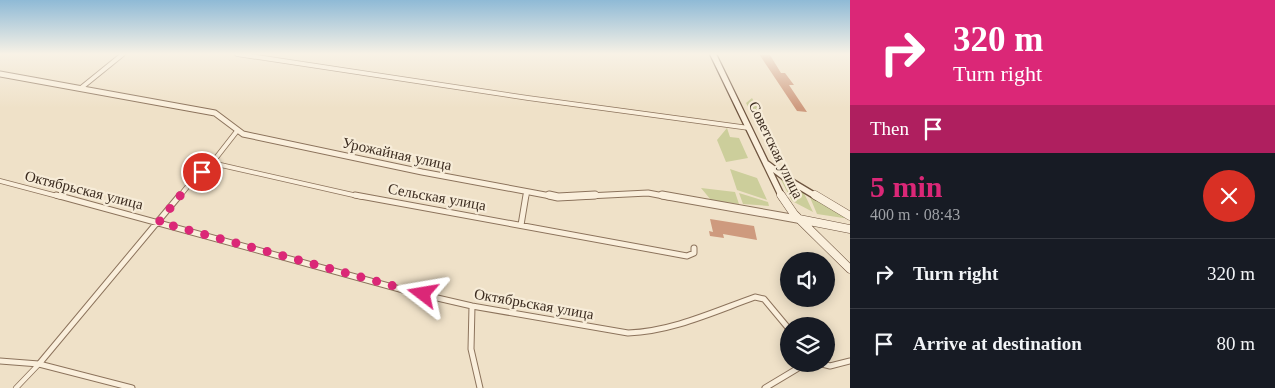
<!DOCTYPE html>
<html lang="en">
<head>
<meta charset="utf-8">
<style>
  :root { --surface:#171b24; --page:#242831; --text:#f1f3f6; --muted:#9ea1a6; --line:#363941; --accent:#db2777 }
  body { margin:0; font-family:"Times New Roman",serif; background:var(--page); color:var(--text); height:100vh; display:flex; flex-direction:column; font-size:19px; white-space:nowrap }
  * { box-sizing:border-box; margin:0 }
  p { font-size:16px; color:var(--muted) }
  .icon { flex:none; width:28px; height:28px; fill:none; stroke:currentColor; stroke-width:2; stroke-linecap:round; stroke-linejoin:round }
  .map { position:relative; flex:1; overflow:hidden }
  .details { display:flex; flex-direction:column; background:var(--surface); width:425px }
  .details>* { flex:none }
  .top-card { background:#db2777; color:#fff; overflow:hidden }
  .fabs { position:absolute; left:780px; top:252px; display:grid; gap:10px }
  .fabs a { display:grid; place-items:center; width:55px; height:55px; border-radius:50%; background:var(--surface); box-shadow:0 2px 12px #0003; font-size:25px }
  .pin { position:absolute; display:grid; place-items:center; width:42px; height:42px; color:#fff; margin:-21px; border:2px solid #fff; border-radius:50%; box-shadow:0 1px 5px #0007 }
  .me { position:absolute; width:55px; margin:-28px; rotate:284deg; stroke-linejoin:round; filter:drop-shadow(0 0 4px #0008) }
  .turn { display:flex; align-items:center; gap:18px; height:105px; padding:0 20px; font-size:22px }
  .turn .icon { width:65px; height:65px; stroke-width:2.5 }
  .turn b { display:block; font-size:35px; line-height:42px }
  .then { display:flex; align-items:center; height:48px; padding:0 20px; background:#0003; gap:10px; font-size:19px }
  .round { display:grid; place-items:center; flex:none; width:52px; height:52px; border-radius:26px; background:var(--page) }
  .head { display:flex; align-items:center; justify-content:space-between; height:85px; padding:0 20px }
  h1 { font-size:30px; font-weight:700; line-height:38px; color:var(--accent) }
  ul { padding:0; list-style:none }
  li { display:flex; align-items:center; gap:15px; height:70px; padding:0 20px; border-top:1px solid var(--line) }
  li div { flex:1 }
  li b { display:block; font-size:19px }
  li em { font-style:normal }
  main { display:flex; flex:1; min-height:0 }
  .map>svg:first-child { display:block }
  .green { fill:#ccce9b }
  .building { fill:#ce9a7e }
  .lines { fill:none; stroke-linecap:round; stroke-linejoin:round }
  .pedestrian-casing { stroke:#8c735c; stroke-width:6 }
  .minor-far1-casing { stroke:#8c735c; stroke-width:5.5 }
  .minor-casing { stroke:#8c735c; stroke-width:7 }
  .tertiary-far1-casing { stroke:#8c735c; stroke-width:7 }
  .tertiary-casing { stroke:#8c735c; stroke-width:9 }
  .secondary-far1-casing { stroke:#6e543f; stroke-width:8 }
  .secondary-casing { stroke:#6e543f; stroke-width:9 }
  .pedestrian { stroke:#faefdc; stroke-width:4.5 }
  .minor-far1 { stroke:#faefdc; stroke-width:4 }
  .minor { stroke:#faefdc; stroke-width:5 }
  .tertiary-far1 { stroke:#faefdc; stroke-width:5 }
  .tertiary { stroke:#faefdc; stroke-width:7 }
  .secondary-far1 { stroke:#faefdc; stroke-width:5.5 }
  .secondary { stroke:#faefdc; stroke-width:8 }
  .route { stroke:#db2777; stroke-width:9; stroke-dasharray:0 16.2 }
  .labels { text-anchor:middle; stroke-width:4.5; stroke-linejoin:round; paint-order:stroke }
  .street-label { font-size:15px; fill:#3c2c20; stroke:#f7ecd8 }
</style>
</head>
<body>
<main>
<div class="map">
<svg width="850" height="388" viewBox="0 0 850 388">
  <rect width="100%" height="100%" fill="#efe1c8"/>
  <path class="green" d="M752,98L768,127L758,125L746,103Z
    M727,128L730,137L739,138L748,158L726,162L717,140Z
    M730,169L757,178L767,200L737,190Z
    M780,178L803,191L813,212L792,201Z
    M701,188L735,192L739,204L711,200Z
    M739,193L768,202L769,206L743,204Z
    M809,195L850,219L817,214Z"/>
  <path class="building" d="M759,54L770,55L781,73H785L794,85H789L807,112L797,111Z
    M710,219L754,226L757,240L723,234L724,238L710,236L709,231L713,232Z"/>
  <g class="lines">
    <defs>
      <path id="pedestrian" d="M16,388L39,364"/>
      <path id="minor-far1" d="M237,54L528,98L749,128
        M81,88L123,54
        M237,131L212,163L362,197
        M0,181L61,197
        M179,197L192,181L212,163
        M526,197L527,192"/>
      <path id="minor" d="M56,195L407,291L472,306L628,333C673,331 713,312 755,297L764,299L789,329
        M355,195L687,256L694,253V248
        M521,225L526,195
        M472,306L471,349L480,388
        M0,361L39,364L132,388
        M39,364L180,195
        M822,364L830,366L850,361
        M765,388L805,364"/>
      <path id="tertiary-far1" d="M0,74L215,113L243,134L422,172L556,197
        M567,197L648,193L669,197"/>
      <path id="tertiary" d="M549,195L558,197L595,195
        M662,195L797,219"/>
      <path id="secondary-far1" d="M713,54L782,197
        M767,164L787,179L817,197"/>
      <path id="secondary" d="M781,195L794,214L850,269
        M815,195L850,216
        M799,219L850,229"/>
    </defs>
    <use href="#pedestrian" class="pedestrian-casing"/>
    <use href="#minor-far1" class="minor-far1-casing"/>
    <use href="#minor" class="minor-casing"/>
    <use href="#tertiary-far1" class="tertiary-far1-casing"/>
    <use href="#tertiary" class="tertiary-casing"/>
    <use href="#secondary-far1" class="secondary-far1-casing"/>
    <use href="#secondary" class="secondary-casing"/>
    <use href="#pedestrian" class="pedestrian"/>
    <use href="#minor-far1" class="minor-far1"/>
    <use href="#minor" class="minor"/>
    <use href="#tertiary-far1" class="tertiary-far1"/>
    <use href="#tertiary" class="tertiary"/>
    <use href="#secondary-far1" class="secondary-far1"/>
    <use href="#secondary" class="secondary"/>
  </g>
  <linearGradient id="sky" x2="0" y2="1"><stop stop-color="#8fbad6"/><stop offset="0.5" stop-color="#f8f2e6"/><stop offset="1" stop-color="#f8f2e6" stop-opacity="0"/></linearGradient>
  <rect width="850" height="108" fill="url(#sky)"/>
  <g class="lines">
    <path class="route" d="M202,172L192,181L159,222L423,294"/>
  </g>
  <g class="labels">
    <g class="street-label">
      <text transform="translate(776 150) rotate(64)" y="5">Советская улица</text>
      <text transform="translate(397 154) rotate(12)" y="5">Урожайная улица</text>
      <text transform="translate(84 190) rotate(14)" y="5">Октябрьская улица</text>
      <text transform="translate(437 197) rotate(10)" y="5">Сельская улица</text>
      <text transform="translate(534 304) rotate(10)" y="5">Октябрьская улица</text>
    </g>
  </g>
</svg>
<div class="fabs">
<a><svg class="icon" aria-label="sound" viewBox="0 0 24 24"><path d="M4 9h4l5-4v14l-5-4H4zM17 9q2 3 0 6"/></svg></a>
<a><svg class="icon" aria-label="layers" viewBox="0 0 24 24"><path d="M12 4l9 5-9 5-9-5zM3 14l9 5 9-5"/></svg></a>
</div>
<div class="pin" style="left:202px;top:172px;background:#d93025"><svg class="icon" aria-label="arrive" viewBox="0 0 24 24"><path d="M6 21V4h12l-3 4 3 4H6"/></svg></div>
<svg class="me" style="left:423px;top:294px" viewBox="-20 -20 40 40"><path d="M0-17L14 15 0 8-14 15z" fill="#db2777" stroke="#fff" stroke-width="4"/></svg>
</div>
<section class="details">
<div class="top-card">
<div class="turn"><svg class="icon" aria-label="right" viewBox="0 0 24 24"><path d="M7 20v-9h11M14 6l5 5-5 5"/></svg><div><b>320 m</b>Turn right</div></div>
<div class="then">Then<svg class="icon" aria-label="arrive" viewBox="0 0 24 24"><path d="M6 21V4h12l-3 4 3 4H6"/></svg></div>
</div>
<div class="head"><div><h1>5 min</h1><p>400 m · 08:43</p></div><a class="round" style="background:#d93025;color:#fff"><svg class="icon" aria-label="close" viewBox="0 0 24 24"><path d="M6 6l12 12M18 6L6 18"/></svg></a></div>
<ul>
<li><svg class="icon" aria-label="right" viewBox="0 0 24 24"><path d="M7 20v-9h11M14 6l5 5-5 5"/></svg><div><b>Turn right</b></div><em>320 m</em></li>
<li><svg class="icon" aria-label="arrive" viewBox="0 0 24 24"><path d="M6 21V4h12l-3 4 3 4H6"/></svg><div><b>Arrive at destination</b></div><em>80 m</em></li>
</ul>
</section>
</main>
</body>
</html>
